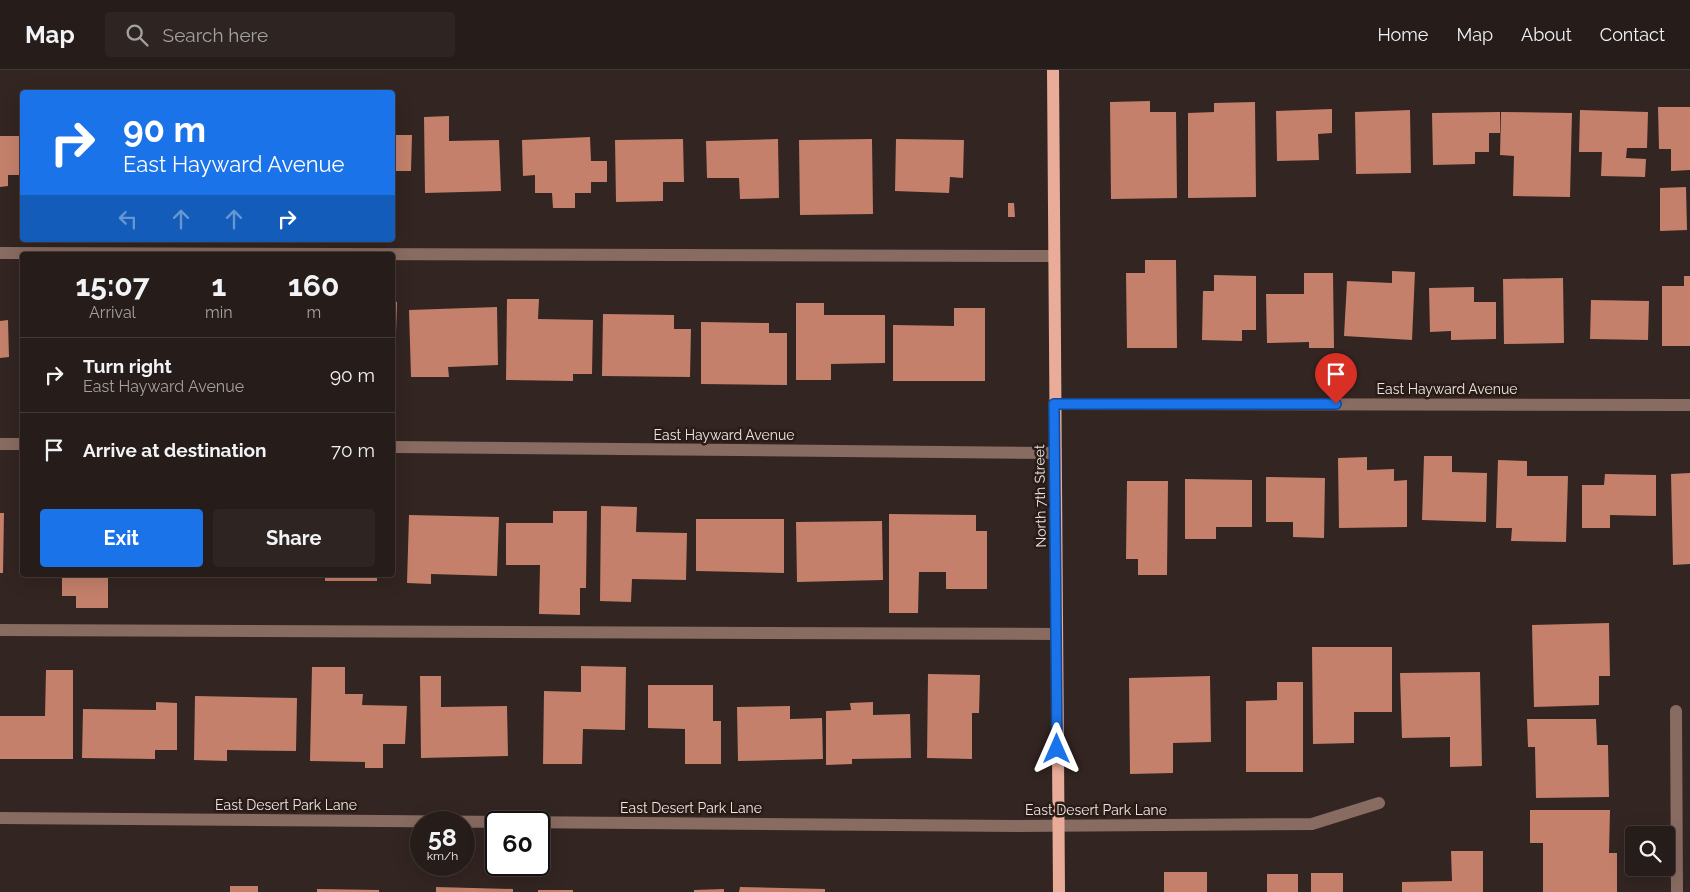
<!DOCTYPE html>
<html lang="en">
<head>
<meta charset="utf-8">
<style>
  :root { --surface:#261c19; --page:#2e2522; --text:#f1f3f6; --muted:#a4a1a2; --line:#423a38; --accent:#1a73e8 }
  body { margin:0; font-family:Raleway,sans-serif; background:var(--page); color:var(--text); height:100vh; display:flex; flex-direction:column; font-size:19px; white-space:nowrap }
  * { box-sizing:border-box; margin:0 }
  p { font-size:16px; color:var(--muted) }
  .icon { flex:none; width:28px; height:28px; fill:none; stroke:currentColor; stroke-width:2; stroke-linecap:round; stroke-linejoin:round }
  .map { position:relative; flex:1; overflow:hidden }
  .panel { position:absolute; left:20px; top:182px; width:375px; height:325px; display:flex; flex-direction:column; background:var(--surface); border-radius:5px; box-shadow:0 5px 20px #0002,0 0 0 1px var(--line) }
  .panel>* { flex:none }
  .top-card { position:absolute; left:20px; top:20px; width:375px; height:152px; border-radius:5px; box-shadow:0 5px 20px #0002,0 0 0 1px var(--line); background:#1a73e8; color:#fff; overflow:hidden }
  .buttons { position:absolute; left:1625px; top:756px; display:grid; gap:10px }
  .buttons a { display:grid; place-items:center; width:50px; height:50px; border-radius:5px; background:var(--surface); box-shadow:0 5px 20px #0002,0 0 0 1px var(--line); font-size:25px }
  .speed { position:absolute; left:410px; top:741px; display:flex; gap:10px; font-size:25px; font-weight:700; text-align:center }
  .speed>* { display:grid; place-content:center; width:65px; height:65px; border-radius:50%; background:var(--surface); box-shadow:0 5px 20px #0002,0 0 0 1px var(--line); line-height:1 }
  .speed small { font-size:12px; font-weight:400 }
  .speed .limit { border:2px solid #111; border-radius:8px; background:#fff; color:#111 }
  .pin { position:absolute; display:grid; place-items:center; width:42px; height:42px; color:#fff; margin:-51px -21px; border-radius:50% 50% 50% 0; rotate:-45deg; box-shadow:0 0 5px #0007 }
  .pin .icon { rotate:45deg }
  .me { position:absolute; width:55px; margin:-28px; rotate:0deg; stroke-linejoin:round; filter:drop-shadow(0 0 4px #0008) }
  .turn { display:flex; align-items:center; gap:18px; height:105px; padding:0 20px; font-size:22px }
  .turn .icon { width:65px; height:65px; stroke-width:2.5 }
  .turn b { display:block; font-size:35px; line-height:42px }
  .lanes { display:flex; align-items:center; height:48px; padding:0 20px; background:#0003; justify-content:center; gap:25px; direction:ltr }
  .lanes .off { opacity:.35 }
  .eta { display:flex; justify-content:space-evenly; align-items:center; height:85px; text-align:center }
  .eta b { font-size:30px; font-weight:700; line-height:35px }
  .cta { display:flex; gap:10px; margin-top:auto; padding:10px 20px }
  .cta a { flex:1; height:58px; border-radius:5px; background:var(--accent); color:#fff; font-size:20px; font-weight:700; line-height:58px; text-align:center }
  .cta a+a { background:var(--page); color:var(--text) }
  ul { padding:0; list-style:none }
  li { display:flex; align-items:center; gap:15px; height:75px; padding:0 20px; border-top:1px solid var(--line) }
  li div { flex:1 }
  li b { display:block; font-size:19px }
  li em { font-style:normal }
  header { display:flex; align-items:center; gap:30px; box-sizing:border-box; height:70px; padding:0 25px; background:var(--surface); border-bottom:1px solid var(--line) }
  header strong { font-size:24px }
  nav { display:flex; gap:28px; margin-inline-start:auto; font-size:18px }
  .search { width:350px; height:45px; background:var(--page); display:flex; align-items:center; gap:12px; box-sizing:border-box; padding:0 18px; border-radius:5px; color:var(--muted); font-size:19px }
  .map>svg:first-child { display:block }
  .building { fill:#c4806a }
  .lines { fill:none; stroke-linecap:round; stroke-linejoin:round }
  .minor { stroke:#886b61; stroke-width:12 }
  .major { stroke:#e9ac99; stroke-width:12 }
  .route-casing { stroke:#114b97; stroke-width:12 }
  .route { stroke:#1a73e8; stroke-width:9 }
  .labels { text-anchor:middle; stroke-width:5; stroke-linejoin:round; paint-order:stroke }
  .street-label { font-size:14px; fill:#efe5e2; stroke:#291c17 }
</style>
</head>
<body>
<header>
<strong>Map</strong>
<div class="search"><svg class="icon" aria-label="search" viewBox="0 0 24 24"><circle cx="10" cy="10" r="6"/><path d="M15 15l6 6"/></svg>Search here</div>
<nav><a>Home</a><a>Map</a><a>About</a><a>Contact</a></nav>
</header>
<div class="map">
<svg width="1690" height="822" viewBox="0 0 1690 822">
  <rect width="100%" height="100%" fill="#332521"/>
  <path class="building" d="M1150,31V42H1176L1177,128L1111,129L1110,32Z
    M1255,32L1256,127L1188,128V43L1214,42V33Z
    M1658,37H1690V100L1671,101V79H1659Z
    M1332,39V63L1318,64L1319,90L1277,91L1276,41Z
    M1410,40L1411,103L1356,104L1355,42Z
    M1580,40L1648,42L1647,78H1627L1626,88L1646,89L1645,107L1601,106L1602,82H1579Z
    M1500,42V63H1489V82H1475V94L1433,95L1432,43Z
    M1501,42L1572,43L1570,127L1513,126L1514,86L1500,85Z
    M449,46V71L499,70L501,121L425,123L424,47Z
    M392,65H412L411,101H392Z
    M0,66H22V105H8V116L0,117Z
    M590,67L591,91H607V112H591V123H575V138H553L552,123H535V105L523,106L522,70Z
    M683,69L684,112H663V131L616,132L615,70Z
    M778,69L779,128L740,129L739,108H707L706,71Z
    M872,69L873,144L800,145L799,70Z
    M896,69L964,70L963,108L950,107L949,123L895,121Z
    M1686,117L1687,160L1660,161V118Z
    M1008,133H1014L1015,147H1008Z
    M278,170H326V173H278Z
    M1145,190H1176L1177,278H1127L1126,203H1145Z
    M1392,201L1415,202L1412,270L1344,266L1347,211L1392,213Z
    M1304,203H1333L1334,278H1309V272L1267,273L1266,224H1304Z
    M1214,205L1256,206V260H1242V271L1202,270L1203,221H1214Z
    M1684,206H1690V276H1662V216H1684Z
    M1563,208L1564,273L1504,274L1503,209Z
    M1474,217V232H1496V269L1451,270V261L1430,262L1429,218Z
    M507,229H539L538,249L593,250L592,304H573V311L506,310Z
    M1591,230L1649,231L1648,270L1590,269Z
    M392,232H397L395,295H392Z
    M796,233H824V245H885V293L831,294V310H796Z
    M497,237L498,295L448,297L449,307H411L409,240Z
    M954,238H985V311H893V255L954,256Z
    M603,244L674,245V259H691L690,307L602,306Z
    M8,250L9,287L0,288V251Z
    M701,252L769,253V263H787V315L701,314Z
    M1424,386H1452V402L1487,403L1486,452L1422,450Z
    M1367,387V400L1394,399V411L1407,410V457L1339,458L1338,388Z
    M1498,390L1527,391V406H1568L1566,472L1511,471L1512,458H1496Z
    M1690,403V494L1673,495L1671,404Z
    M1605,404L1656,405V446L1610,445V458H1582V415H1604Z
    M1266,407L1325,408L1324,468L1293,467V452H1266Z
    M1185,409L1252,410V457H1216V469H1185Z
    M1127,411H1168L1167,505H1138V489H1126Z
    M601,436L637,437L636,462L687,463L686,510L632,509L631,532L600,531Z
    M553,441H587L586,518H580V545L539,544L540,495H506V453H553Z
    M0,443H4L3,503H0Z
    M889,444L976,445V461H987V519H946V502H919L918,543H889Z
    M409,445L499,447L497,506L431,504V514L407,513Z
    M696,449H784V503L696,501Z
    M882,451L883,510L797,512L796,452Z
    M392,452H396L395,499H392Z
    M62,505H108V538H76V526H62Z
    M127,505H200V508L127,507Z
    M325,505H377V511H325Z
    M1609,553L1610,606H1599V635L1534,637L1532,555Z
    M1312,577H1392V642H1354V673L1313,674Z
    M581,596L626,597L625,660L583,659L582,694H543L544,621L581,622Z
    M312,597H345V624H363L362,635L407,636L405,674H383V698H365V692L310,691Z
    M46,600H73V689H0V646H45Z
    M1480,602L1482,696L1450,697V667L1402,668L1400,603Z
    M928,604L980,605L979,643H972V689L927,688Z
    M420,606H441V637L507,636L508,686L421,688Z
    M1210,606L1211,672L1173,673V703L1130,704L1129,608Z
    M1277,612H1303V702H1246V631L1277,630Z
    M648,615H713V651H721V694H685V659L648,658Z
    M195,626L297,628L296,681L227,680V691L194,690Z
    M156,632L177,633V680H155V689L82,688L83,639L156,640Z
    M873,632V645L910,644L911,688L852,689V694L826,695V641L851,640L850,633Z
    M790,636V649L822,648L823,689L738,691L737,637Z
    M1527,649H1596L1597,675H1608L1609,727L1536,728L1535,677H1528Z
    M1530,740H1610L1609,783H1617V822H1543V773H1530Z
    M1451,781H1483V822H1402V812L1452,811Z
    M1164,802H1207V822H1164Z
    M1311,803H1343V822H1311Z
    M1267,804H1298V822H1267Z
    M230,816H258V822H230Z
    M436,817L513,819V822H436Z
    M740,817L825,819V822H739Z
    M317,819L379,820V822H317Z
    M724,819V822H694V820Z
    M538,820H573V822H538Z"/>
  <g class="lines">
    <path class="minor" d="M0,183L1053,186
      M1054,334L1690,335
      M0,374H22
      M392,377L1055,383
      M0,560L1057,564
      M1676,641L1677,822
      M0,748L1017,756L1312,754L1379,733"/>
    <path class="major" d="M1053,0L1059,822"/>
  </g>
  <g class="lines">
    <defs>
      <path id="route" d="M1057,679L1054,334H1336"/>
    </defs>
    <use href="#route" class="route-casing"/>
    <use href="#route" class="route"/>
  </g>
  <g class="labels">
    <g class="street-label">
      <text x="1447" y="324">East Hayward Avenue</text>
      <text x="724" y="370">East Hayward Avenue</text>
      <text transform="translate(1040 426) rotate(-91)" y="5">North 7th Street</text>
      <text x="286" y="740">East Desert Park Lane</text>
      <text x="691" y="743">East Desert Park Lane</text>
      <text x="1096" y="745">East Desert Park Lane</text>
    </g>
  </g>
</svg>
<div class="buttons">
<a><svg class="icon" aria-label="search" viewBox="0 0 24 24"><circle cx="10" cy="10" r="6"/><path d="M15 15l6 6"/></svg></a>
</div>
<div class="speed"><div>58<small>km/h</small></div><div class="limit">60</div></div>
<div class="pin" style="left:1336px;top:334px;background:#d93025"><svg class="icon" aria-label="arrive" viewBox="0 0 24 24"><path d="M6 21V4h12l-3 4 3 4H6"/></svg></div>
<svg class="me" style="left:1057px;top:679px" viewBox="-20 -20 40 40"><path d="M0-17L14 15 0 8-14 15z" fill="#1a73e8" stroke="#fff" stroke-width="4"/></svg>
<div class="top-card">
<div class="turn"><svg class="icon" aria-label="right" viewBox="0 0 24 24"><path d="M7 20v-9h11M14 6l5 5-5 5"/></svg><div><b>90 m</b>East Hayward Avenue</div></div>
<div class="lanes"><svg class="icon off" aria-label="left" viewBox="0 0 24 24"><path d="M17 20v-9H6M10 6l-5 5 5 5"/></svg><svg class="icon off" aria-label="ahead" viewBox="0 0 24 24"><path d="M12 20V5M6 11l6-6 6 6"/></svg><svg class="icon off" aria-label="ahead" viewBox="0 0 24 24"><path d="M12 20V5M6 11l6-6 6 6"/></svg><svg class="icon" aria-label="right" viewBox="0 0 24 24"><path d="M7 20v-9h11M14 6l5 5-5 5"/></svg></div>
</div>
<section class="panel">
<div class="eta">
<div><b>15:07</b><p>Arrival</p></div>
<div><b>1</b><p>min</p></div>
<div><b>160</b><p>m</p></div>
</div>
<ul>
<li><svg class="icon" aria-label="right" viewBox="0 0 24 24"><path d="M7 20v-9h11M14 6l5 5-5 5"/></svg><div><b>Turn right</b><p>East Hayward Avenue</p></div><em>90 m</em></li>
<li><svg class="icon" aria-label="arrive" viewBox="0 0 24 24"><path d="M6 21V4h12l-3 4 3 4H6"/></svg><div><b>Arrive at destination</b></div><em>70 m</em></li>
</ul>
<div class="cta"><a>Exit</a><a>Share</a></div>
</section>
</div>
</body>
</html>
